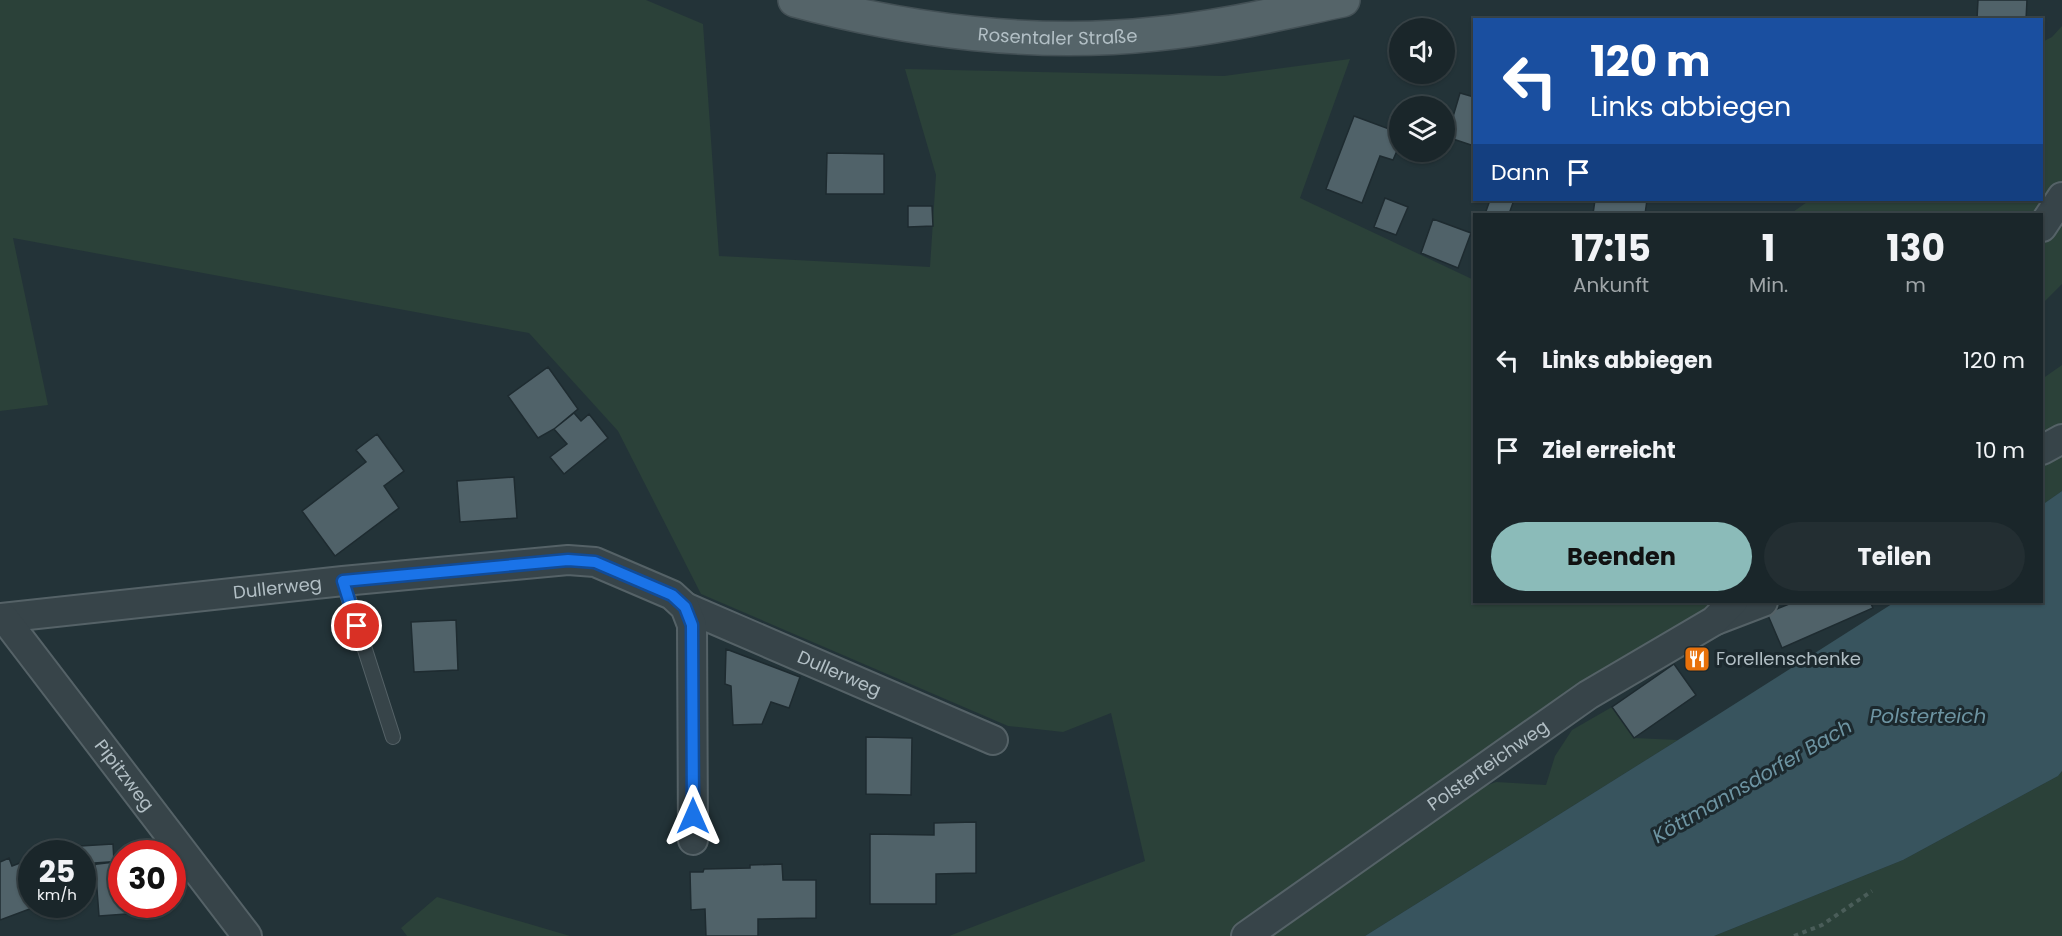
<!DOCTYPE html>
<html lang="de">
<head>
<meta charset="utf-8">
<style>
  :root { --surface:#1a262a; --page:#232e32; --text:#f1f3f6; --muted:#9fa5a8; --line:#384347; --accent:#8bbbb9 }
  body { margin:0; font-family:Poppins,sans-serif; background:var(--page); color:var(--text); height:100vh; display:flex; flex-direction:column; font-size:22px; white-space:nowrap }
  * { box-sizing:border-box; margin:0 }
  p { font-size:20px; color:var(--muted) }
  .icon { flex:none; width:33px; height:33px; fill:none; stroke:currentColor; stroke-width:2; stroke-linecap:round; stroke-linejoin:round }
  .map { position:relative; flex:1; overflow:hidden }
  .details { position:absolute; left:1473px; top:213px; width:570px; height:390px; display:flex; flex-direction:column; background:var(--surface); border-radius:0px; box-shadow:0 2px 4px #0004,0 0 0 2px var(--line) }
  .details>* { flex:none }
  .top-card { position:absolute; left:1473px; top:18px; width:570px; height:183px; border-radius:0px; box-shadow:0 2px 4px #0004,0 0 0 2px var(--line); background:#1a4fa0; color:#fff; overflow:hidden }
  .fabs { position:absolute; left:1389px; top:18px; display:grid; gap:12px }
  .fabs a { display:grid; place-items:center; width:66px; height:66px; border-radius:50%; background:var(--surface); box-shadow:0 2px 4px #0004,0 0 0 2px var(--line); font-size:30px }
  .speed { position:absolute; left:18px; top:840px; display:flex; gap:12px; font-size:30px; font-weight:700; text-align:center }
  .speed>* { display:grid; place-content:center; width:78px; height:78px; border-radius:50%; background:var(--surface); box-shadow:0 2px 4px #0004,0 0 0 2px var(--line); line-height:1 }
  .speed small { font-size:15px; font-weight:400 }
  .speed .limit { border:9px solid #d22; background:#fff; color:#111 }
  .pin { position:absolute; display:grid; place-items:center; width:51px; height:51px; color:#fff; margin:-26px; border:3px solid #fff; border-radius:50%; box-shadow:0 2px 6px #0007 }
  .me { position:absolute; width:66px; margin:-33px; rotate:0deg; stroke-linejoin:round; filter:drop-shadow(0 0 4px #0008) }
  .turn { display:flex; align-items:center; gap:21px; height:126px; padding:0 18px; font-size:27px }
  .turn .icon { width:78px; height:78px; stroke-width:2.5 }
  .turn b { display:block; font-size:42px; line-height:51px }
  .then { display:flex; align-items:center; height:57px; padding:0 18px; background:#0003; gap:12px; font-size:22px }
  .eta { display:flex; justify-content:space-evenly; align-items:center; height:102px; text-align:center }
  .eta b { font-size:36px; font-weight:700; line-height:42px }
  .action { display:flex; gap:12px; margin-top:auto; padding:12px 18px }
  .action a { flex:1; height:69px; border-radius:36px; background:var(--accent); color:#111; font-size:24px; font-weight:700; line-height:69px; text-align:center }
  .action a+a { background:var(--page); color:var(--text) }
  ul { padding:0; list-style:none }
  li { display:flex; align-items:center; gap:18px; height:90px; padding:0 18px }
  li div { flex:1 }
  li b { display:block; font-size:22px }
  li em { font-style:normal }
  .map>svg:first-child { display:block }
  .green { fill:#2b4139 }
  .water { fill:#38545e }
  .building { fill:#506269; stroke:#1e2b30; stroke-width:1.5 }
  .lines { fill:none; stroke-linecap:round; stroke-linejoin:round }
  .service-casing { stroke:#556267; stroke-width:16 }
  .minor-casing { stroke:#556267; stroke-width:32 }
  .primary-casing { stroke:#435055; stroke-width:36 }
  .path { stroke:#4a5d59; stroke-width:4; stroke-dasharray:4.5 4.5; stroke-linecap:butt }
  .service { stroke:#374449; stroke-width:14 }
  .minor { stroke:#374449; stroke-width:28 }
  .primary { stroke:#556469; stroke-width:33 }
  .route-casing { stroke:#114b97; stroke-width:15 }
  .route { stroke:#1a73e8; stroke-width:10 }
  .labels { text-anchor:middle; stroke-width:6; stroke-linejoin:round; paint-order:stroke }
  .street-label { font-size:18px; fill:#b2bfc5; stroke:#1c292e }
  .poi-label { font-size:18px; fill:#b2bfc5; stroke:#1c292e; text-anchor:start }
  .water-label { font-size:20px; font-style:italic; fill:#6d94a2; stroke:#1c292e }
</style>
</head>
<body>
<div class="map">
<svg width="2062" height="936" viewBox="0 0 2062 936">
  <rect width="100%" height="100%" fill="#233338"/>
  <path class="green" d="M0,0H646L703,24L719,256L930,267L936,175L905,69L1224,76L1350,59L1300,198L1474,280V602H1763L1431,807L1496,782L1546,785L1555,756L1572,730L1612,707L1634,738L1678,740L1365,936H949L1145,861L1111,713L1063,732L1008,726L701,594L618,431L529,333L13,238L48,405L0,411Z
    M2062,26V284L2042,304V214H1790L1810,200H2042V42L2052,37Z
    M2062,365V491L2042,505V379Z
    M2062,771V936H1714L1903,860L2058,776Z
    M437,897L570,936H407L401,928Z"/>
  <path class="water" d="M2062,491V771L2058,776L1903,860L1714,936H1365L1678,740L1895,602H2042V505Z"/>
  <path class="building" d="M1978,0H2027L2026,20L1977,19Z
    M1460,93L1474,97V146L1447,137Z
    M1354,116L1400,133V144L1393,160L1380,156L1362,203L1326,189Z
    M827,153L884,154V194H826Z
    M1385,198L1408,207L1396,235L1374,227Z
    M1490,200H1514L1509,214H1485Z
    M1595,200H1647L1645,214H1593Z
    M908,206H932L933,226L908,227Z
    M1433,219L1471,233L1458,268L1421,253Z
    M548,367L578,409L554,429L538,438L508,396Z
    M574,413L581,421L589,414L608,438L564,474L550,457L567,444L554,429Z
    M377,434L404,471L384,486L399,508L335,556L302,511L366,462L356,450Z
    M514,477L517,518L460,522L457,481Z
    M1794,602H1870L1873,608L1782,648L1767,613Z
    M456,620L458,670L414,672L411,622Z
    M726,649L800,677L789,708L771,702L762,724L733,725L731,686L725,684Z
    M1674,664L1696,695L1634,738L1612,707Z
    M866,737L912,738L911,795L866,794Z
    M976,822V873L936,874V904H870V834L934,835V823Z
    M113,844L114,862L82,866L80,846Z
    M9,858L12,866L28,860L32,870V904H43L0,920V862Z
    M122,861V904H139L140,913L99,916L95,863Z
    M782,864L783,880H816V918L758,919V936H706L705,909L691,910L690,872H703L704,869L750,868V865Z"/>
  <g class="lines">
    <defs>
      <path id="service" d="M343,581L393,737"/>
      <g id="minor">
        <path d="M2042,227L2062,197"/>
        <path d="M2042,450L2062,439"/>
        <path id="s1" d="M685,607L993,740"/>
        <path id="s2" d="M0,618L343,581L568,560L595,562L672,595L685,607L692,625L693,840"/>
        <path id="s3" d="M4,618L247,936"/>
        <path d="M1716,620L1763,602"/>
        <path id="s4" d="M1246,936L1588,695L1714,621L1733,602"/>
      </g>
      <g id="primary">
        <path id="s5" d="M795,0C910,31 1036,47 1155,34C1219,28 1281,13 1343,0"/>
      </g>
    </defs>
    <use href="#service" class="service-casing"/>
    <use href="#minor" class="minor-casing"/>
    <use href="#primary" class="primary-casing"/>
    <path class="path" d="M1794,936L1822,925L1872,891"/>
    <use href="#service" class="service"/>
    <use href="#minor" class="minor"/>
    <use href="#primary" class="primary"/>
  </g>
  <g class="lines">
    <defs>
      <path id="route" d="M357,626L343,581L568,560L595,562L672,595L685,607L692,625L693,816"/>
    </defs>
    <use href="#route" class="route-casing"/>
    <use href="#route" class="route"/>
  </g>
  <defs>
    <symbol id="restaurant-square" viewBox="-11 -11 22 22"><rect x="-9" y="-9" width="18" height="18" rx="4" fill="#e8710a" stroke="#1c292e"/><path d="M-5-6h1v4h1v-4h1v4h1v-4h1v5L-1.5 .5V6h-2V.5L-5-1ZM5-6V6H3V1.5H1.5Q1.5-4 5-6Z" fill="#fff"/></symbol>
  </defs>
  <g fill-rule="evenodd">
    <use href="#restaurant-square" x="1682" y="644" width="30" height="30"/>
  </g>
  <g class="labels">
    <g class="street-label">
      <text dy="6" stroke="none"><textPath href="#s5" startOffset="266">Rosentaler Straße</textPath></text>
      <text dy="6" stroke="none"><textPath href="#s2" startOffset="279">Dullerweg</textPath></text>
      <text dy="6" stroke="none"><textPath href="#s1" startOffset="168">Dullerweg</textPath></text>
      <text dy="6" stroke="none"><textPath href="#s4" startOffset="296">Polsterteichweg</textPath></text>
      <text dy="6" stroke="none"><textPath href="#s3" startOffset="198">Pipitzweg</textPath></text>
    </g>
    <g class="poi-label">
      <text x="1716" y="665">Forellenschenke</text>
    </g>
    <g class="water-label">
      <text x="1928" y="723">Polsterteich</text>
      <text transform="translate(1752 781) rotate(-30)" y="7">Köttmannsdorfer Bach</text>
    </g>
  </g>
</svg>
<div class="fabs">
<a><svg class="icon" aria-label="sound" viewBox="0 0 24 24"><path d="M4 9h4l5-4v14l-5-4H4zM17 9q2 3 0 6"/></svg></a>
<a><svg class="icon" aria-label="layers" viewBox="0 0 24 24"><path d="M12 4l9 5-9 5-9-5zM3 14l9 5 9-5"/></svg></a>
</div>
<div class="speed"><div>25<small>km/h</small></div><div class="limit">30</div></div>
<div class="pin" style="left:357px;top:626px;background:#d93025"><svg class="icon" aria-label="arrive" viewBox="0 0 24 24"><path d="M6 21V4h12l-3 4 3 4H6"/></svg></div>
<svg class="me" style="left:693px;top:816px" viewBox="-20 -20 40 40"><path d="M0-17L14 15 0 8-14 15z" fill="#1a73e8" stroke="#fff" stroke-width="4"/></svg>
<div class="top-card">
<div class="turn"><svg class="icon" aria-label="left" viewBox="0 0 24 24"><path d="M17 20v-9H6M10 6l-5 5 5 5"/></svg><div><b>120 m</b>Links abbiegen</div></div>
<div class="then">Dann<svg class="icon" aria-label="arrive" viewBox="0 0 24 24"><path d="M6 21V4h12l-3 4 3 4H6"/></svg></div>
</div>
<section class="details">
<div class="eta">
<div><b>17:15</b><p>Ankunft</p></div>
<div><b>1</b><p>Min.</p></div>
<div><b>130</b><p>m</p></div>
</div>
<ul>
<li><svg class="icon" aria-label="left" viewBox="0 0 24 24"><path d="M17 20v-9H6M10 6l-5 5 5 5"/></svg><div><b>Links abbiegen</b></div><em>120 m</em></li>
<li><svg class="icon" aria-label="arrive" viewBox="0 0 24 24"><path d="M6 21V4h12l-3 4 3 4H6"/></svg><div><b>Ziel erreicht</b></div><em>10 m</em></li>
</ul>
<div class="action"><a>Beenden</a><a>Teilen</a></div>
</section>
</div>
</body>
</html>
